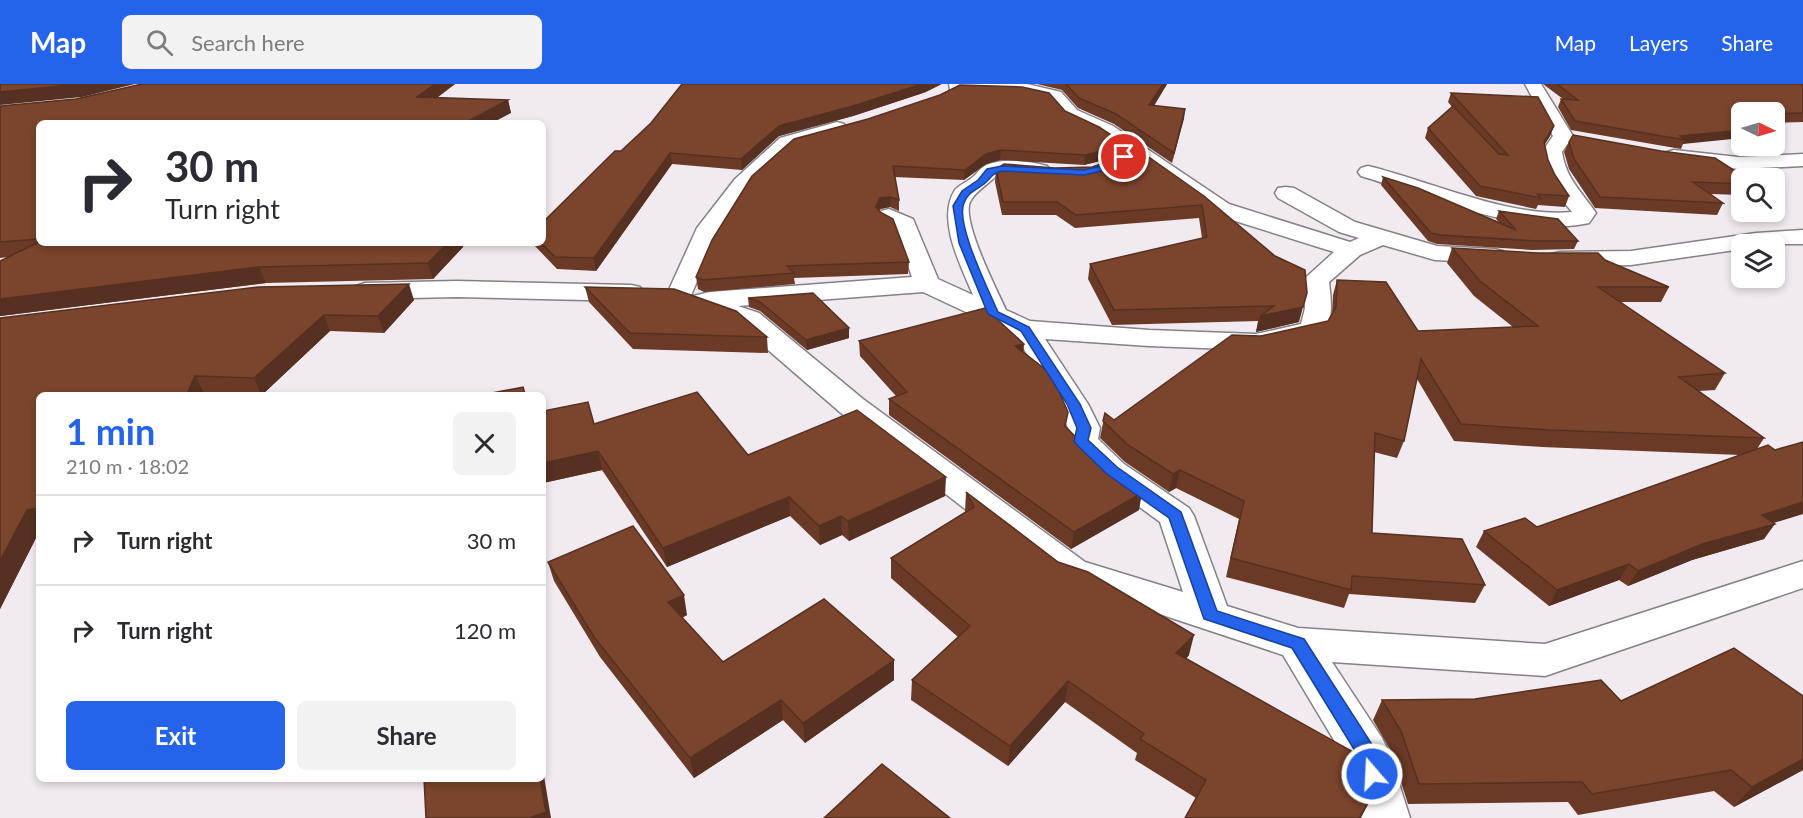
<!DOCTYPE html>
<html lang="en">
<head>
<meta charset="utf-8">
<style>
  :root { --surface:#fff; --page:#f2f2f3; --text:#2b2b33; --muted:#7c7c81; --line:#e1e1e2; --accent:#2563eb }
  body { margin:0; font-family:Lato,sans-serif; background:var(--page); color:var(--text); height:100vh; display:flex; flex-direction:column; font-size:22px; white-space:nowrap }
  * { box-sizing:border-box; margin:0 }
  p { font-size:20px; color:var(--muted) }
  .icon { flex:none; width:33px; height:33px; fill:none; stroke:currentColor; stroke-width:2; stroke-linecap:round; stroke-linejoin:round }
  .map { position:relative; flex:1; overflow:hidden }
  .sheet { position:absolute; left:36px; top:308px; width:510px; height:390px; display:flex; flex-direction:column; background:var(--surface); border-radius:9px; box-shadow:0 3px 9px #0003 }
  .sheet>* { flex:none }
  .hud { position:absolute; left:36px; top:36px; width:510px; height:126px; border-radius:9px; box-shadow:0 3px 9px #0003; background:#fff; color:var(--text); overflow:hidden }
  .needle { width:39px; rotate:95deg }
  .tools { position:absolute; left:1731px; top:18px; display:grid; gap:12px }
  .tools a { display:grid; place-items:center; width:54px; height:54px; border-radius:9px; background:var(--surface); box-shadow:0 3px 9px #0003; font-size:30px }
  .pin { position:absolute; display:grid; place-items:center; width:51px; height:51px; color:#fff; margin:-26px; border:3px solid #fff; border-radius:50%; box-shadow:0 2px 6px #0007 }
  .me { position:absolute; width:66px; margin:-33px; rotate:341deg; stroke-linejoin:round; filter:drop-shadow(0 0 4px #0008) }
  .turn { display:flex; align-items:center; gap:21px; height:126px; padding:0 30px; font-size:27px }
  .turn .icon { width:78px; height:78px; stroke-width:2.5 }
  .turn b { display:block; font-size:42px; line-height:51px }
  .round { display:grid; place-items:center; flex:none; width:63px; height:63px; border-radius:9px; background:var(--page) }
  .head { display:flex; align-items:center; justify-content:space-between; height:102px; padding:0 30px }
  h1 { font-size:36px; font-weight:700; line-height:45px; color:var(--accent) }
  .action { display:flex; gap:12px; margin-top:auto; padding:12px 30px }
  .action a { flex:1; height:69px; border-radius:9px; background:var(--accent); color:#fff; font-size:24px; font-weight:700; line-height:69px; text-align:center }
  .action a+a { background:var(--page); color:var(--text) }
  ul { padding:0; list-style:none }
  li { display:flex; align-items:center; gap:18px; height:90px; padding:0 30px; border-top:2px solid var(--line) }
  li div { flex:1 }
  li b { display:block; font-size:22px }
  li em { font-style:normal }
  header { display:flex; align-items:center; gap:36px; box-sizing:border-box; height:84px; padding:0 30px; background:var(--accent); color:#fff }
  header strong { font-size:28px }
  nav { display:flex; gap:33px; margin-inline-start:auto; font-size:21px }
  .search { width:420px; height:54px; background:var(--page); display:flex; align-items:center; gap:15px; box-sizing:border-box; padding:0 21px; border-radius:9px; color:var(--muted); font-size:22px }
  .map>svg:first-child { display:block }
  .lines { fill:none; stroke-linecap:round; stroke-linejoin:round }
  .minor-casing { stroke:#868087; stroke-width:3 }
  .minor { fill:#fff; fill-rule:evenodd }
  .wall { fill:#6a3a27 }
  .shaded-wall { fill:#563020 }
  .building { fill:#7b442d; stroke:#563020; stroke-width:1.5 }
  .route { fill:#2563eb; stroke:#184099; stroke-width:1.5 }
</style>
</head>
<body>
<header>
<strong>Map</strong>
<div class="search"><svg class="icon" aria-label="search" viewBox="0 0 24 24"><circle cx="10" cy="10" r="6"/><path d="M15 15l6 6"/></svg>Search here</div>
<nav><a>Map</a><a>Layers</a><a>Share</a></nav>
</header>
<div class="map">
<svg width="1803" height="734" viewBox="0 0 1803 734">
  <rect width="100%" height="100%" fill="#f1eaf1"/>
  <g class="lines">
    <defs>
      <path id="minor" d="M949,0H1027L1061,8L1077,26L1113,42L1229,120L1350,158L1359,154L1339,148L1278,114L1275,109L1278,104L1286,103L1294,104L1355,138L1437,162L1494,165L1503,167L1506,172L1503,177L1494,179L1435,176L1383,161L1360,171L1329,198C1331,216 1334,235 1323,251L1256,266L1149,262L1045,255L1088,320L1100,344L1098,355L1124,380L1189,424L1194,432L1227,522L1298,544L1545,560L1803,477V504L1545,592L1332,578L1382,654L1389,668L1410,734H1360L1344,673L1283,571L1057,496L841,329L739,241L693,224L689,218L693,212L710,208L912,193L895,144L881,137L878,132L881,127L889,125L913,135L938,195L973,211C961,182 936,135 955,106C960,100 968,98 974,92C977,90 979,85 983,83C999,73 1030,77 1047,82L1050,86L1047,90L997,91C989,100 972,109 969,121C965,144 996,204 1006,226L1030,237L1149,246L1256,250L1301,240L1305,224L1303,196L1334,168L1213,130L1099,50L1065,34L1049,16L1022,9L956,7L950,6ZM923,208L1015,251L1058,320L1068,344L1065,357L1100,394L1160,438L1183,508L1085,478L863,315L759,229L738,222Z
        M1525,0H1541L1573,52L1562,68C1566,95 1582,108 1596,129L1589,139C1528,154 1422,110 1361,92L1358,88L1361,84L1368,82C1430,97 1509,134 1572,128C1557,110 1545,92 1542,68L1553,52Z
        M837,38L844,40L846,44L844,48L794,62L749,103L720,144L689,216L680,218L671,216L667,210L697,144L735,95L780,54Z
        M1674,66L1738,73L1803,70V82L1738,85L1667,76L1664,72L1667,68Z
        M1803,146V160H1742V165L1631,181L1560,182L1551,180L1548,175L1551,170L1560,168L1631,167L1756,149Z
        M457,197L631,201L640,203L644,209L640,215L631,217L457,213L365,215L356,212L352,207L356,202L365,199Z"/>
    </defs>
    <use href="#minor" class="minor-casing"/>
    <use href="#minor" class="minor"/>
  </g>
  <path class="wall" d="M455,0L437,14L508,16L511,29L39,39V159H462L463,163L433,195L266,199L0,232V177L8,173L0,174V22Z
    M1037,0H1167L1154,22L1185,25L1172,79L1114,40L1078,24L1062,6Z
    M1543,0H1803V38L1774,39V28L1683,60L1681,65L1571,46L1558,23L1561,15H1563Z
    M926,8L853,32L779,52L742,86L672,80L596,187L557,185L534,161V159H543L621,67Z
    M1451,9L1554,42L1550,52L1544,61L1548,76L1555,91L1569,112L1565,123L1538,121L1536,125L1476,112L1425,54L1428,44L1452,23L1448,18Z
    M1065,27L1117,65L1108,75L1084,81L1000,76L986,80L964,96L894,93L899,116V127L890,123L880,125L879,127L909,178L908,190L794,194L795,200L704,208L698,205L696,193L752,92Z
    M1569,58L1742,94V111L1710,110L1723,119L1717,131L1595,124L1569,85L1564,68Z
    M996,85L1204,112L1299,238L1256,248L1258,237L1112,241L1088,195L1090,180L1202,154L1199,134L1075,144L1056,131H1002L995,98Z
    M1383,93L1499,138L1496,135L1499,127L1578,157L1574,165L1532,166L1437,160L1428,157L1381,101Z
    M1452,164L1605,176L1669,203L1661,218H1620L1725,289L1715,306L1699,307L1764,354L1757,365L1774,439L1764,455L1692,476L1628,502L1619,496L1549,522L1476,463L1484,447L1537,443L1740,371L1542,363L1454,357L1417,295L1404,357L1397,374L1374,368L1372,449L1485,501L1475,519L1349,510L1344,524L1226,493L1239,435L1176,404L1169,408L1125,378L1100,354L1105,329L1114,336L1261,252L1328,237L1332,231L1333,211L1337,196L1418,247L1513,243L1474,212L1447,179Z
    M585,203L767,253L768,269L633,265L589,218Z
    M813,209L849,254L807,266L760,227L749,223L748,214Z
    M414,216L384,249L330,247L263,310H232L204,309L39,310V448L0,525V234Z
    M859,257L1023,269L1066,343L1139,426L1071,465L889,331V315L896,312L860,272Z
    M543,327L594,340L945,412L849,457L842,451L820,461L790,432L667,483L602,386L543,399Z
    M966,408L1058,478L1189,571L1186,575L1370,716L1361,734H1185L1196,714L1135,676L1137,669L1065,618L1008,682L911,616L912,596L958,553L891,494V474L965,428Z
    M548,478L687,531L682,534L723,578L894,596L805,659L783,636L694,694L600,573L554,497Z
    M1803,612V686L1734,723L1714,707L1578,731L1568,718L1408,720L1391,667L1373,636L1382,616L1621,617Z"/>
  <path class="shaded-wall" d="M79,0H135L82,13L0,21V8Z
    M435,0H455L420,25L417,13Z
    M922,0H942L926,8L853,32L779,52L742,86L741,75L779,42Z
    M1163,0H1167L1148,31L1149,21Z
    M508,16L511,29L492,39H465Z
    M1185,25L1184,35L1172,79L1174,69Z
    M1554,42L1550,52L1540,68L1544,58Z
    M1742,46V54L1683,60L1685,56L1680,52Z
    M1119,56L1117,65L1108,75L1084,81L1085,71Z
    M1001,66L1000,76L986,80L964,96L965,86L986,70Z
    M670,69L672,80L596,187L594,174Z
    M890,113V123L880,125L876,133V123L880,114Z
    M448,159H462L463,163L433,195L428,179Z
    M259,183L266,199L0,232V215Z
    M409,200L414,216L384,249L378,232Z
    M1303,223L1299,238L1256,248L1260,232Z
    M324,231L330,247L263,310H261L254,294Z
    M849,244V254L807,266L806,256Z
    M1024,260L1023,275L1015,262Z
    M195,292L204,309L203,310H187Z
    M598,367L602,386L543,399V379Z
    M1180,386L1176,404L1169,408L1173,390Z
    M946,393L945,412L849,457L848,437Z
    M1142,409L1139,426L1071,465L1074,448Z
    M789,413L790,432L667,483L663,464Z
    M1803,418V430L1751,446L1762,431Z
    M39,424V448L0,525V477L27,426Z
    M841,432L842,451L820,461L819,442Z
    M1775,440L1764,455L1692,476L1628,502L1638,487L1702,460Z
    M1629,480L1619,496L1549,522L1557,506Z
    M684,511L687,531L672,538L668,518Z
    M1194,551L1189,571L1171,590L1176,569Z
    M894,576V596L805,659L803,639Z
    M1068,597L1065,618L1008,682L1010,662Z
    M781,616L783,636L694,694L690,674Z
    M1803,675V686L1734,723L1752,703Z
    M543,686L551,734H529L540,694H543Z"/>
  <path class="building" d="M0,0H79L0,8Z
    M142,0H435L417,13L508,16L465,39H39V155L0,158V22L76,15Z
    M682,0H922L853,22L779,42L741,75L670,69L594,174L555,173L541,159H543V138L615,67H621L651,39Z
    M1066,0H1163L1149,21L1185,25L1174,69L1116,30L1079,14Z
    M1557,0H1803V29L1774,30V28H1742V46L1680,52L1685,56L1575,37L1561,15L1578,16Z
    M960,1L1022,3L1049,9L1065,27L1099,43L1119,56L1109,65L1085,71L1001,66L986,70L965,86L893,82L899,116L890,113L880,114L876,123L880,128L893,135L909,178L787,182L794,189L703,196L696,193L712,156L752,92L794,55L868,35L940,11Z
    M1451,9L1538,13L1554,42L1544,58L1548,76L1555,91L1569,112L1537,110L1541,114L1480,102L1428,44L1453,22L1499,70L1508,71Z
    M1573,51L1661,67L1715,74L1746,94H1742V100L1693,98L1723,119L1600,113L1574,75L1569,58Z
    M1136,64L1204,112L1275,172L1305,186L1307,209L1303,223L1260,232L1274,222L1114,226L1090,180L1207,153L1202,121L1076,131L1057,118H1003L996,85L1004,80L1055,84L1092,83L1124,73Z
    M1383,93L1418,104L1516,146L1499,127L1558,135L1578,157H1536L1440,151L1431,149Z
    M39,158V159H448L428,179L259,183L0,215V177Z
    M1452,164L1538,169H1598L1605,176L1669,203H1598L1725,289L1679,293L1764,354L1550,346L1461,340L1421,275L1404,357L1375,349L1372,449L1462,455L1485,501L1352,492L1351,506L1231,474L1244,417L1180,386L1173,390L1128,361L1103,337L1105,329L1114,336L1232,251L1261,252L1328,237L1336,223L1337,196L1386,198L1418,247L1538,242L1480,197Z
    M409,200L378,232L324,231L254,294L195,292L187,310H39V424L27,426L0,477V234L259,203Z
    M585,203L674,205L736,227L767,253L630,249Z
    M813,209L849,244L806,256L760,218L748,214Z
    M985,224L1024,260L1015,262L1045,285L1058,305L1068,328L1065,342L1101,379L1142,409L1074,448L889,315L907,308L859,257Z
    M523,303L525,310H487Z
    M697,308L748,371L857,326L946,393L848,437L841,432L819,442L789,413L663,464L598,367L543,379V327L588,318L594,340Z
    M1803,358V418L1762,431L1775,440L1702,460L1638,487L1629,480L1557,506L1484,447L1525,434L1537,443L1768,361L1775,366Z
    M966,408L1058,478L1088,488L1194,551L1176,569L1355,669L1370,716L1359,734H1185L1206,696L1140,655L1144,650L1068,597L1010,662L912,596L970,542L891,474L974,423Z
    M633,442L684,511L668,518L723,578L824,515L894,576L803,639L781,616L690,674L594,553L548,478Z
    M1734,564L1803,612V675L1752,703L1731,686L1592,710L1582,698L1419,700L1401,647L1382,616L1475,615L1601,596L1621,617Z
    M882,680L950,734H824Z
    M424,694H540L546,728L529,734H426Z"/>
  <path class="route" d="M1121,71L1128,73L1119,83L1084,91L1002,87C992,89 991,94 984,100C976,106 968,108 964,119C955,139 989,207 998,228L1029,243L1080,320L1091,344L1088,356L1117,383L1181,428L1217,527L1304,555L1373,662L1382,690L1379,696L1372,698L1366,696L1357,670L1292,564L1204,535L1169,434L1107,390L1076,360L1074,357L1077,344L1067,320L1021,247L988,230L959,159L953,122L962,107L978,96L987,85L1002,82L1084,86L1113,79Z"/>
</svg>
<div class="tools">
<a><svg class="needle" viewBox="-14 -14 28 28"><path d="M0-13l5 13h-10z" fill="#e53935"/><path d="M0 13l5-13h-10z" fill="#7c7c81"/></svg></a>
<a><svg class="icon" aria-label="search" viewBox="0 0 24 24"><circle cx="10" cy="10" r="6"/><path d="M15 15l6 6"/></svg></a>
<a><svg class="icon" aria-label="layers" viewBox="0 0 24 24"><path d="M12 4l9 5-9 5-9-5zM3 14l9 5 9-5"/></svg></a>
</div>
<div class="pin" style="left:1124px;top:73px;background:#d93025"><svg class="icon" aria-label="arrive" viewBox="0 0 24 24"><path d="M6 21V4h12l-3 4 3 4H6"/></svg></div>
<svg class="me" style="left:1372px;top:690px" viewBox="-20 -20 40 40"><circle r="17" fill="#2563eb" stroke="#fff" stroke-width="3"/><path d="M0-11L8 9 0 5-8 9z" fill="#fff"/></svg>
<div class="hud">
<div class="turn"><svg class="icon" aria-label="right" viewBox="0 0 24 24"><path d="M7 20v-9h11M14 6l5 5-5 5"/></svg><div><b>30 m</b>Turn right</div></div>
</div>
<section class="sheet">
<div class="head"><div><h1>1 min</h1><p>210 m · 18:02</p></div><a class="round"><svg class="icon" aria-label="close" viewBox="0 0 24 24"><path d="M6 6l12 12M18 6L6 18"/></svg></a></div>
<ul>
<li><svg class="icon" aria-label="right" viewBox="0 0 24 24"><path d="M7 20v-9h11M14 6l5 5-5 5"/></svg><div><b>Turn right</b></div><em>30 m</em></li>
<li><svg class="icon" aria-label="right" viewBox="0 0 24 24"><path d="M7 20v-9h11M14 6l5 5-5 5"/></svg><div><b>Turn right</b></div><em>120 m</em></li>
</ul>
<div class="action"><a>Exit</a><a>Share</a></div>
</section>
</div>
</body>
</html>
